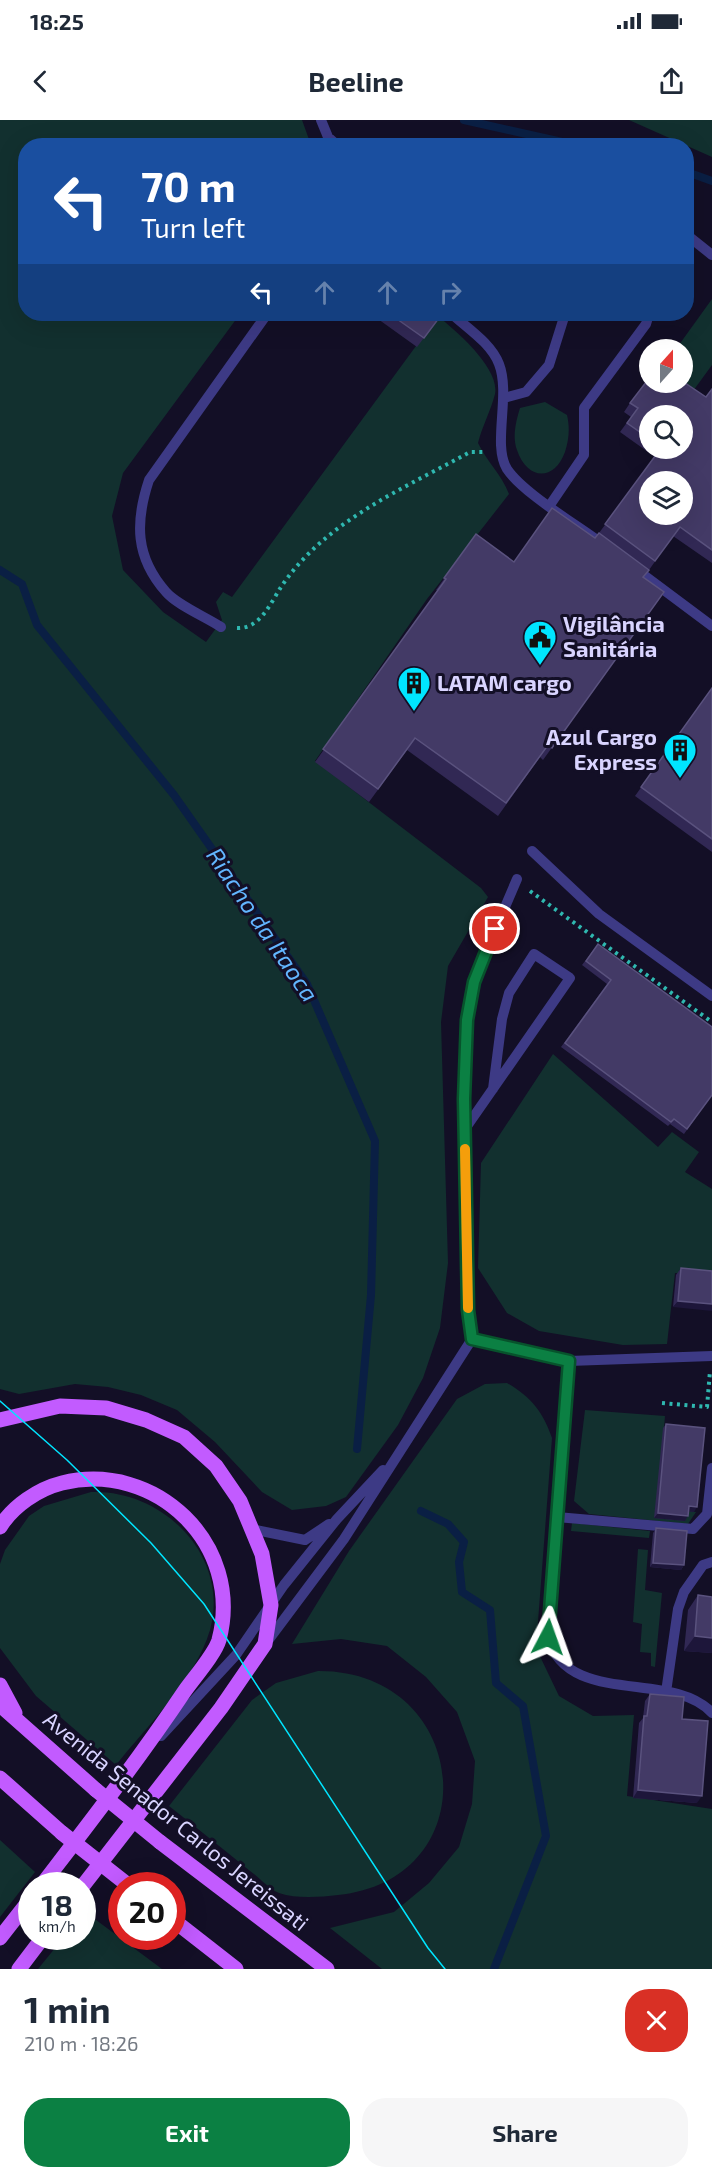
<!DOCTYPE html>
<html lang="en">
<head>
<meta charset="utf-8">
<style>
  :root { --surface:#fff; --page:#f6f6f7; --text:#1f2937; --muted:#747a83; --accent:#0b8043 }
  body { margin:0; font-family:"Exo 2",sans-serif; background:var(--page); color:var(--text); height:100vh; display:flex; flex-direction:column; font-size:22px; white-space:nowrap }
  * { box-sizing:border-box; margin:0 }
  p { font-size:20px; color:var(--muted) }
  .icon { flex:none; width:33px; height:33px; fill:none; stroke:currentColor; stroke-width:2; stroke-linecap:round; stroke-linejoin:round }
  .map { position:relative; height:1849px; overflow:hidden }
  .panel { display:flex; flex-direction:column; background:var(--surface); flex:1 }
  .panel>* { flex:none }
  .banner { position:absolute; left:18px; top:18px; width:676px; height:183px; border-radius:24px; box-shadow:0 6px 24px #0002; background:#1a4fa0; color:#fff; overflow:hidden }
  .needle { width:39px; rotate:21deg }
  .buttons { position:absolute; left:639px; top:219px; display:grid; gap:12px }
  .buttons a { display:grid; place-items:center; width:54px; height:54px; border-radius:50%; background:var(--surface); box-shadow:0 6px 24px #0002; font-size:30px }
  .speed { position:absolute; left:18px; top:1752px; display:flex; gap:12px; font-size:30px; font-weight:700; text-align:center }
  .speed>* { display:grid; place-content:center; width:78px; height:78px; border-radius:50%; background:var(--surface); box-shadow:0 6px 24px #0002; line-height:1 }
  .speed small { font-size:15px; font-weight:400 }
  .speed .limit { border:9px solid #d22; background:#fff; color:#111 }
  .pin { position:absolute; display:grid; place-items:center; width:51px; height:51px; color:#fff; margin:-26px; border:3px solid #fff; border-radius:50%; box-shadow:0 2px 6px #0007 }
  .me { position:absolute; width:66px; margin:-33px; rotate:4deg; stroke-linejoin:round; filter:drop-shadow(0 0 4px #0008) }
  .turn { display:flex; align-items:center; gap:21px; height:126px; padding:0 24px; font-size:27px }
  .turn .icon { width:78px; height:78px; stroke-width:2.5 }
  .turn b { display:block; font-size:42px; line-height:51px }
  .lanes { display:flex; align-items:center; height:57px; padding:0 24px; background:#0003; justify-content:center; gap:30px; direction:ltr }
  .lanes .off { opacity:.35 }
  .round { display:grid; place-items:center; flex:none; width:63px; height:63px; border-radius:24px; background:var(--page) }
  .overview { display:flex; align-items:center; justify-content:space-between; height:102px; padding:0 24px }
  h1 { font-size:36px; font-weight:700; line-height:45px }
  .primary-button { display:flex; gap:12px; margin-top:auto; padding:12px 24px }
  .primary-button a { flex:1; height:69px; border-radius:24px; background:var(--accent); color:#fff; font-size:24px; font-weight:700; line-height:69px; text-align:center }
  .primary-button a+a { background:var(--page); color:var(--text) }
  .status { display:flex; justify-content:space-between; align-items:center; height:42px; padding:0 30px; background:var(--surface); direction:ltr }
  .status svg { height:16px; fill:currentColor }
  header { display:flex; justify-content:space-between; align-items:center; height:78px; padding:0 24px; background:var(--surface); font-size:27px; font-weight:700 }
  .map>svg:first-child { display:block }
  .green { fill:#12302f }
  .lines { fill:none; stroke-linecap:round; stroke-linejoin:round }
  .stream { stroke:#0a1f44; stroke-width:8 }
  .path { stroke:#2fb8b0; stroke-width:4; stroke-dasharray:3 4.5; stroke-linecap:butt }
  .lane { stroke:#3d3a85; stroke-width:10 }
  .primary { stroke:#c25bff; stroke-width:15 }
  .tram { stroke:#00e5ff; stroke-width:1.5 }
  .primary-bridge { stroke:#c25bff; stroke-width:15 }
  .wall { fill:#312854; fill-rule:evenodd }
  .shaded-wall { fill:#1d163a }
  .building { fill:#433a66; stroke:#5a527e; stroke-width:1.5; fill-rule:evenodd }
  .route-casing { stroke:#07532c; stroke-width:15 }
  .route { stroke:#0b8043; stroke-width:10 }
  .slow { stroke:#f59e0b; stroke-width:10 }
  .labels { text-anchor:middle; stroke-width:6; stroke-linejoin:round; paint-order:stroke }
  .poi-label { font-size:22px; font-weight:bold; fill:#d9d4ff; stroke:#130f26; text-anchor:start }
  .street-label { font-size:22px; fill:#d9d4ff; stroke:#130f26 }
  .water-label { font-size:24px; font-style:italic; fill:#62b6ff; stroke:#130f26 }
</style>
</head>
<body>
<div class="status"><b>18:25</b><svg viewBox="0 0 49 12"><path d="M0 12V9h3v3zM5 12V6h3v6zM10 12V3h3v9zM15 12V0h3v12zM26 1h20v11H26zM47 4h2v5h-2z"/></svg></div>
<header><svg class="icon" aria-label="back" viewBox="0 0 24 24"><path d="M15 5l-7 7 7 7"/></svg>Beeline<svg class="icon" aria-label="share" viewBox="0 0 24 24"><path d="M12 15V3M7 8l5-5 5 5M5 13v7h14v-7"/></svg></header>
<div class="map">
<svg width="712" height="1849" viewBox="0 0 712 1849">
  <rect width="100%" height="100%" fill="#130f26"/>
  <path class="green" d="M0,0H302L311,25L26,26V194H240L123,353L112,396L123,450L163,492L206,522L222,500L216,482L223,472L232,477L438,196C456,211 500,248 495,274C491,290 482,307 478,323C487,342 502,355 509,374L427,479L315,641L481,768L488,777L448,846L441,902L448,1143L440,1208L423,1258L398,1305L346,1377L326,1386L292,1390L262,1372L215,1322L177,1290L141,1275L108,1267L75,1264L19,1274L0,1269Z
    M629,0H712V37Z
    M712,179V245L685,282L682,230L676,229Z
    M545,282L567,295C570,308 569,319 565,332C554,362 527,360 517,330C512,317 516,301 520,288Z
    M553,934L658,1027L672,1012L699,1032L685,1052L712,1069V1156L675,1153L667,1224L623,1225L539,1211L507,1193L478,1148L481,1043Z
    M507,1263C531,1277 543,1292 552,1318L536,1528L559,1576L593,1596L634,1595L627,1676L712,1689V1849H382L330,1808L394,1792L429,1763L459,1727L472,1684L475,1641L457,1592L426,1557L387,1526L341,1519L292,1524L349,1431L457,1279L485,1264Z
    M585,1290L665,1296L657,1388L696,1392L688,1404L589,1394L574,1381Z
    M91,1372C167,1369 236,1443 207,1519C189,1566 147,1606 116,1645L36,1576L0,1528V1444L5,1430L29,1396L44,1386Z
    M572,1403L650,1411L649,1418L571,1411Z
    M638,1429L648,1430L645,1470L662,1473L655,1547L651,1546V1533L640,1532L642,1504L633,1502Z
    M318,1551C471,1550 491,1759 338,1775C320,1777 297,1779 279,1773C269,1769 259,1757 250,1751C223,1729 196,1707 169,1686L252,1580L276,1563Z
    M0,1720L35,1752L0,1797Z
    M84,1791L162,1849H38L64,1817L82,1816Z"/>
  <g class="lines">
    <path class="stream" d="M464,0L580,26
      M687,52L712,61
      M0,450L22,464L37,505L174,675L307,864L375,1021L371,1175L357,1329
      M421,1391L448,1404L464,1422L459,1442L462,1472L490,1490L496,1563L523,1586L546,1716L494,1849"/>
    <path class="path" d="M237,508C260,509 270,484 281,467C325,401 403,369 470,332H484
      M530,771L712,902
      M662,1283L707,1287L710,1251"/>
    <path class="lane" d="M321,0L328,17L338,26
      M687,115L712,135
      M452,194C467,208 491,223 499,244C511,275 492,325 507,349C523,373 577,405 601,423
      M504,278L526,272L549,245L565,194
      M550,385L584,335V288L646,204L649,194
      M633,447L712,506
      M221,507C206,497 177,485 166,472C135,437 135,402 149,360L267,194
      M532,731L599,794L712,876
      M465,1009L570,858L534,834L509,873L502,899L493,969
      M472,1219L569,1241L712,1236
      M569,1241L548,1517C567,1588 673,1549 712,1593
      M557,1397L693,1409L707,1394L712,1348
      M251,1409L305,1420L329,1404
      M267,1522L344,1419L472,1219L468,1190L464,979L467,900L473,862L517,759
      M666,1572L678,1489L684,1472L703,1445L712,1442
      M161,1616L236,1535L284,1465L337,1399L383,1350"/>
    <path class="primary" d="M0,1300L60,1286L106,1288L146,1300L184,1317L216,1346L240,1381L262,1434L271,1485L265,1524L221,1588L82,1767
      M0,1407C13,1386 38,1369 62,1363C155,1340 244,1424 219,1520C215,1534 193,1559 184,1572C139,1639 90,1702 41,1766
      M0,1565L15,1593
      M0,1585L96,1670
      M0,1658L62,1713
      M160,1722L327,1849
      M172,1799L236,1849
      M0,1818L32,1777
      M19,1849L44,1816"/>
    <path class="tram" d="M0,1281L67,1340L151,1423L204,1484L428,1828L445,1849"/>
    <path class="primary-bridge" d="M96,1670L160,1722
      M62,1713L128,1765"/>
  </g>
  <path class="wall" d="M371,194H442L417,227Z
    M712,269V443L673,416L649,450L599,413L655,337L620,312L631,297L624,292L630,283L706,277ZM650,296L682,328H650Z
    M476,414L514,442L643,457L664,472L543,640L540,637L498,696L407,630L369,682L315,642L438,471L436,470Z
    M712,568V732L635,676Z
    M598,824L712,975L684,1014L670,1004L668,1006L561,927L607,864L582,845Z
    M681,1148L712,1151L673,1187L676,1155Z
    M666,1304L694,1392L688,1391L685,1401L654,1398L663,1308Z
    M656,1408L684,1445L681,1450L650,1447L653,1413Z
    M698,1475L712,1533L684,1531L688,1490Z
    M650,1574L682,1599L697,1683L633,1678L639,1603L643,1598L645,1581Z"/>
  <path class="shaded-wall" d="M678,1181L712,1184V1191L673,1187Z
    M689,1386L697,1387L694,1392L686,1391Z
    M658,1393L688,1396L685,1401L654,1398Z
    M653,1443L684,1445L681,1450L650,1447Z
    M695,1516L712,1518V1533L684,1531Z
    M638,1670L702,1676L697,1683L633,1678Z"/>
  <path class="building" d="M390,194H442L424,218Z
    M650,257V262H682V261L706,277L712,269V430L680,407L655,441L605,404L661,328H682V296H650V319L627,303L638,288L630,283ZM650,362H682V394H650Z
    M552,388L595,418L599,413L649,450L643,457L664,472L552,628L548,625L506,683L415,618L378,669L323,629L446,459L444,458L476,414L514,442Z
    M712,568V719L641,667Z
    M598,824L712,907V975L687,1009L674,999L671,1002L565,923L611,860L586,841Z
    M681,1148L712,1151V1184L678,1181Z
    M666,1304L705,1308L697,1387L689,1386L688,1396L658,1393Z
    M656,1408L687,1411L684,1445L653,1443Z
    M698,1475L712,1477V1518L695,1516Z
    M650,1574L684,1577L682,1599L708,1601L702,1676L638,1670L644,1596H647Z"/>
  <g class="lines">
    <defs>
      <path id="route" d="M495,809L474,862L467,900L464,979L468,1190L472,1219L569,1241L548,1517"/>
    </defs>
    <use href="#route" class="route-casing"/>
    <use href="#route" class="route"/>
    <path class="slow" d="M465,1029L468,1188"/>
  </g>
  <defs>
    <symbol id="civic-pin" viewBox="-11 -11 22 30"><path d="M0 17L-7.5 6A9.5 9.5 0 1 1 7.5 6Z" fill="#00e5ff" stroke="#130f26"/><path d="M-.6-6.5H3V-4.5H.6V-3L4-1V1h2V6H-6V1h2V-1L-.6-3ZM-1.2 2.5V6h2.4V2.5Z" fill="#111"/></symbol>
    <symbol id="building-pin" viewBox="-11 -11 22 30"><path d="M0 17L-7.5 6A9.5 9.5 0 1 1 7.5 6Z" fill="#00e5ff" stroke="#130f26"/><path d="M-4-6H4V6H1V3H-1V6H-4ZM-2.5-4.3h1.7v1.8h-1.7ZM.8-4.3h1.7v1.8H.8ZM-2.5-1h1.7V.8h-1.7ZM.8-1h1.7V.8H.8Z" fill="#111"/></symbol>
  </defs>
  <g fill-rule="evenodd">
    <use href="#civic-pin" x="521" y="498" width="38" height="52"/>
    <use href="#building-pin" x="395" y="544" width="38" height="52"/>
    <use href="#building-pin" x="661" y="611" width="38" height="52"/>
  </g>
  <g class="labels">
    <g class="poi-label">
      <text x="563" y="512">Vigilância<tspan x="563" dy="25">Sanitária</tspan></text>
      <text x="437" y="571">LATAM cargo</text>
      <text x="657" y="625" text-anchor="end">Azul Cargo<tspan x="657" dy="25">Express</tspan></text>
    </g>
    <g class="street-label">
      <text transform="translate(176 1701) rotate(39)" y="8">Avenida Senador Carlos Jereissati</text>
    </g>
    <g class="water-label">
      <text transform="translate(262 805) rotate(56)" y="8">Riacho da Itaoca</text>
    </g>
  </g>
</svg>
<div class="buttons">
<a><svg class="needle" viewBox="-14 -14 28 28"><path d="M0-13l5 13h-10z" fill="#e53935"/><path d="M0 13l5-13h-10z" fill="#747a83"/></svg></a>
<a><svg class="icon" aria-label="search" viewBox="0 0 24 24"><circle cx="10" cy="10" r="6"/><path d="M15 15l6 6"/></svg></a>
<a><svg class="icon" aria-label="layers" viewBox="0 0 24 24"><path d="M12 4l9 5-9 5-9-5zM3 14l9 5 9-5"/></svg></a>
</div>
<div class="speed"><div>18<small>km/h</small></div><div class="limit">20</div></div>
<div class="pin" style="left:495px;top:809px;background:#d93025"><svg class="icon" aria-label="arrive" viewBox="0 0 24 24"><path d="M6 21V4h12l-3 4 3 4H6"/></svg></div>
<svg class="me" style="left:548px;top:1517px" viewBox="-20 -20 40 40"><path d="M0-17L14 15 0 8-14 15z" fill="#0b8043" stroke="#fff" stroke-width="4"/></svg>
<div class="banner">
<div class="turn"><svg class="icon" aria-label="left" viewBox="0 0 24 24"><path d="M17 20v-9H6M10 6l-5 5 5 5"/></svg><div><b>70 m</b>Turn left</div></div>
<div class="lanes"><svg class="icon" aria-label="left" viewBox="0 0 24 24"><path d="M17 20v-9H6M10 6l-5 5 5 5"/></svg><svg class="icon off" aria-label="ahead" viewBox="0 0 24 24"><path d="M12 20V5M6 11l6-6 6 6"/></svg><svg class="icon off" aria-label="ahead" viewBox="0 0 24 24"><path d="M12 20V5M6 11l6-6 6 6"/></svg><svg class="icon off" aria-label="right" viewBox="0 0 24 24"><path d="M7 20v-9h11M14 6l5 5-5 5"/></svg></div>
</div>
</div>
<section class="panel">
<div class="overview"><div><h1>1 min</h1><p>210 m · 18:26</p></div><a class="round" style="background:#d93025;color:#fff"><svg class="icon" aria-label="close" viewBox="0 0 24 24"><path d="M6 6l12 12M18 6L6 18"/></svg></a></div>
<div class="primary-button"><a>Exit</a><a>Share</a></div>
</section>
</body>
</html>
